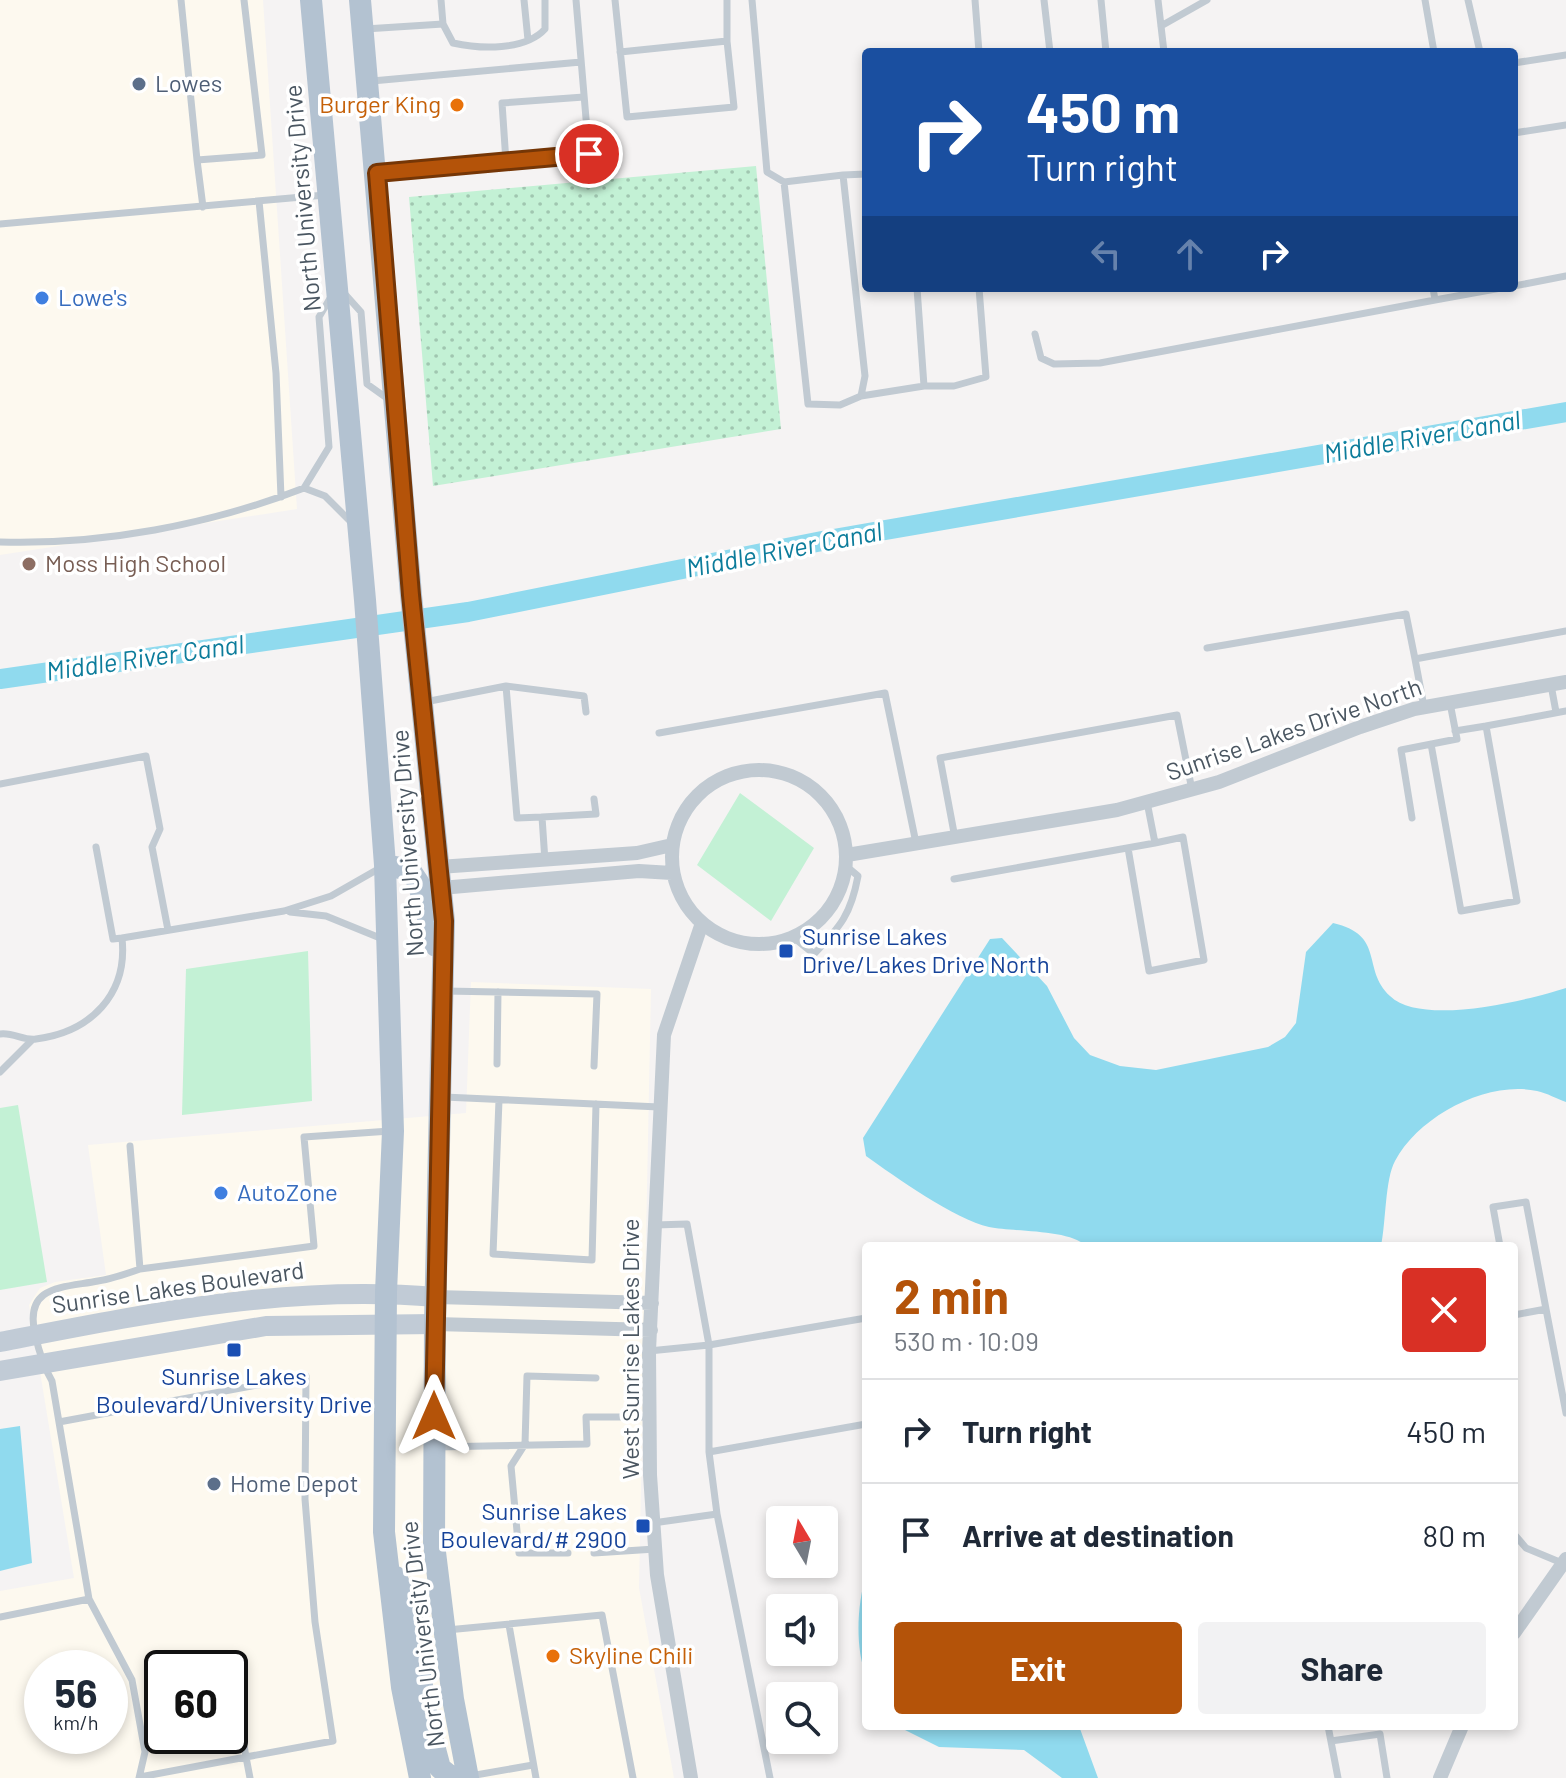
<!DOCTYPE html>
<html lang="en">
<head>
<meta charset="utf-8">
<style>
  :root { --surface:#fff; --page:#f2f2f3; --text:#1f2937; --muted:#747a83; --line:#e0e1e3; --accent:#b45309 }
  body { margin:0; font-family:Barlow,sans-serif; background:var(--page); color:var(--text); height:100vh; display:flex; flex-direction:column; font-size:30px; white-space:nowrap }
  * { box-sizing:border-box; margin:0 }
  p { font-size:26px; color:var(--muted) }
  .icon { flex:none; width:44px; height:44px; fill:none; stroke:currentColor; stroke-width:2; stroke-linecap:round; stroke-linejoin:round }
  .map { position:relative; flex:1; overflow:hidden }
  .drawer { position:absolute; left:862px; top:1242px; width:656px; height:488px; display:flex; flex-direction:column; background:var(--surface); border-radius:8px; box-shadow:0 4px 12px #0003 }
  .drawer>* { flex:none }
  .guide { position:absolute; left:862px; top:48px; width:656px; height:244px; border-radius:8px; box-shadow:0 4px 12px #0003; background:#1a4fa0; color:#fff; overflow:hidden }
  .needle { width:52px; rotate:350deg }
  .tools { position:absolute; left:766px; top:1506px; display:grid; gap:16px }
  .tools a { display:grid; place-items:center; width:72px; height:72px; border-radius:8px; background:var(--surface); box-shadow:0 4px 12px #0003; font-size:40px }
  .speed { position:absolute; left:24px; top:1650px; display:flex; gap:16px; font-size:40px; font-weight:700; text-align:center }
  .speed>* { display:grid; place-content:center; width:104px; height:104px; border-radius:50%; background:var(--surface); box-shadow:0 4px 12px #0003; line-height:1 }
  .speed small { font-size:20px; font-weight:400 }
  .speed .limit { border:4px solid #111; border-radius:12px; background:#fff; color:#111 }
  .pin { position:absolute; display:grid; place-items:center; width:68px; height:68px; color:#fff; margin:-34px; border:4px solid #fff; border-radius:50%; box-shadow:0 2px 8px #0007 }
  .me { position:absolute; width:88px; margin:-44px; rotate:0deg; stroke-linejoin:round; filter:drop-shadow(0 0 6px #0008) }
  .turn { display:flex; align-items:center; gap:28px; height:168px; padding:0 32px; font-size:36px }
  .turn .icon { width:104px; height:104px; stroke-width:2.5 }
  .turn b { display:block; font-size:56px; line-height:68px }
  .lanes { display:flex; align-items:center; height:76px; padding:0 32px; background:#0003; justify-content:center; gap:40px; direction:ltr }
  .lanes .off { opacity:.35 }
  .round { display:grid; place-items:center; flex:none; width:84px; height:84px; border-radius:8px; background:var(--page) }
  .head { display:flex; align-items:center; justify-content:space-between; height:136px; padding:0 32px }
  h1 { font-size:48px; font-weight:700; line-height:60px; color:var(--accent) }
  .cta { display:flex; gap:16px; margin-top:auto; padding:16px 32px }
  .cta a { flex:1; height:92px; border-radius:8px; background:var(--accent); color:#fff; font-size:32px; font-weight:700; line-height:92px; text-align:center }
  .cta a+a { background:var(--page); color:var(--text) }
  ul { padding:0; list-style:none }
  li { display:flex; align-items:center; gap:24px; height:104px; padding:0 32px; border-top:2px solid var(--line) }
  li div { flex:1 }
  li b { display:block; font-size:30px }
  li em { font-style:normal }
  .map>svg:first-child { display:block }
  .commercial { fill:#fdf9ef; fill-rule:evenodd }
  .grass { fill:url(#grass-dots) }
  .park { fill:#c3f1d5 }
  .water { fill:#90daee }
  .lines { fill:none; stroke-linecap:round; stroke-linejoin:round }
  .canal { stroke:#90daee; stroke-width:20 }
  .lane { stroke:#c1cad2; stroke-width:7 }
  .street { stroke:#c1cad2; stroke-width:14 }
  .secondary { stroke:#c1cbd6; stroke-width:20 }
  .primary { stroke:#b3c2d1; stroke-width:22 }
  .route-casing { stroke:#753606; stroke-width:20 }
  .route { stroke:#b45309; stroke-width:14 }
  .service-dot { fill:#5c6f8a; stroke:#fff; stroke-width:3 }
  .food-dot { fill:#e8710a; stroke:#fff; stroke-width:3 }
  .shop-dot { fill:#3f7fe0; stroke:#fff; stroke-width:3 }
  .education-dot { fill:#8d6e63; stroke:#fff; stroke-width:3 }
  .transit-dot { fill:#1a4fb4; stroke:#fff; stroke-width:3 }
  .labels { text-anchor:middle; stroke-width:7; stroke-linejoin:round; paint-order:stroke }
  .service-label { font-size:24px; fill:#4e5e75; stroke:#fff; text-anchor:start }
  .food-label { font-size:24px; fill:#c56008; stroke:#fff; text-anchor:end }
  .street-label { font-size:24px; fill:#4a5661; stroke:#fff }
  .shop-label { font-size:24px; fill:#366cbe; stroke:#fff; text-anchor:start }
  .education-label { font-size:24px; fill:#785e54; stroke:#fff; text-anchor:start }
  .transit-label { font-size:24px; fill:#164399; stroke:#fff; text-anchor:start }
  .water-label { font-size:26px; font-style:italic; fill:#0c7c9b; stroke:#fff }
</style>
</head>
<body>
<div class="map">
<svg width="1566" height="1778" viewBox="0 0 1566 1778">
  <defs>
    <pattern id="grass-dots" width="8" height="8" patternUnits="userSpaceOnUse" patternTransform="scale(2)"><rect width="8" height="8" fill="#c3f1d5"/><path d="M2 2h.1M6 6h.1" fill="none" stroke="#a0c6b0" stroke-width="1.8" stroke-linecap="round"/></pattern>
  </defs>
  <rect width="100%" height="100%" fill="#f5f3f3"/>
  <path class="commercial" d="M0,0H263L297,509L0,555Z
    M471,982L651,989L639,1588L674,1778H0V1591L74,1578L29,1305L40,1288L55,1282L106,1275L88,1145L466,1113ZM42,1668H110V1736H42ZM162,1668H230V1736H162Z"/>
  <path class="grass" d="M756,166L781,429L433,486L409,197Z"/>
  <path class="park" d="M740,793L814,848L771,921L697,865Z
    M308,951L312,1101L182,1115L186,969Z
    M18,1105L47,1282L0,1290V1108Z"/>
  <path class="water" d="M1333,923C1386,935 1361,969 1390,996C1422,1027 1528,1000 1566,988V1102C1557,1099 1547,1093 1537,1091C1487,1080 1419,1116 1395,1161C1385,1179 1386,1223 1381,1246H1086C1070,1229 1013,1232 989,1227C956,1220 894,1176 866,1156L863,1138L990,939L1002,938L1047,986L1074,1038L1090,1055L1120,1066L1156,1070L1268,1047L1285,1037L1296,1023L1306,952Z
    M20,1426L32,1563L0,1571V1429Z
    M866,1575V1676C855,1647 857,1605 866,1575Z
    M897,1726H1079L1098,1778H1062L1024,1750L939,1747Z"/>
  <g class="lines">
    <path class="canal" d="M0,679L468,612L822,541L1566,412"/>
    <path class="lane" d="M181,0L197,160
      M524,0L528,40
      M615,0L627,117L734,107L727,41
      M752,0L767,172L784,182L843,175L865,376L861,396L840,405L808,404L784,182
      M975,0L979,52
      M1044,0L1050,52
      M1101,0L1106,52
      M1158,0L1164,52
      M1425,0L1434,52
      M1468,0L1480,52
      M443,24L453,43C480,49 525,51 545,29V0
      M1161,26L1207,0
      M365,29L443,24L441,0
      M620,52L727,41V0
      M1514,63L1566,55
      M372,81L581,62
      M1514,133L1566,125
      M506,162L502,103L584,97
      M379,173L589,154L576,0
      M843,175L866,174
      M259,201L276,373L281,497
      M203,207L197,160L262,155L244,0
      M0,224L325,195
      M1514,286L1566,276
      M917,288L924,386H954L986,377L979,288
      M344,293L361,312L367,384L388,399
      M332,295L319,317L329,447L304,488L325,496L351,522
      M1435,300L1501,288
      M1035,334L1041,358L1054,364L1100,363L1435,300L1433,288
      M861,396L924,386
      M0,542C102,545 209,525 304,488
      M1207,648L1406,614L1415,659
      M1551,685L1556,712
      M506,686L517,818L542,817L545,861
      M425,702L506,686L584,696L586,712
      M1424,707L1415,659L1566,631
      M1486,726L1566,711
      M659,733L885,693L916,843
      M1431,744L1461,911L1517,901L1486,726L1455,731
      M0,784L146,756L160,829L152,847L168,930
      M542,817L596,814L594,799
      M1412,818L1401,750L1457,739L1450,703
      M955,838L940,758L1177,715L1192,790
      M96,847L113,939L122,938
      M1128,848L1149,971L1204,960L1183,837L1155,843
      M954,879L1155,843L1147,802
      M290,912L326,916L385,940
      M793,937L814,954C841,926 851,914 858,876L846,866
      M445,991L597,994L594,1066
      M0,1034C13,1032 24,1041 36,1039C91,1032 128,994 122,938L284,911L331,896L380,868
      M497,1064L498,992
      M0,1072L32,1040
      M444,1097L659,1107
      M499,1100L493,1254L592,1260L596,1104
      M130,1146L140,1269L314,1246L304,1137L390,1131
      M1500,1246L1493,1207L1526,1202L1546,1309
      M1514,1315L1546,1309L1566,1413
      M649,1351L709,1345L687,1224L655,1225
      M59,1422L306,1376L305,1499L315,1622L333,1741L246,1757L250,1778
      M436,1447L587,1444L586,1417H649
      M709,1452L866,1424
      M717,1514L770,1778
      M653,1523L717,1514L709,1452V1345L866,1318
      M1514,1534L1526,1548L1562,1563
      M568,1553H519L511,1466L525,1444L527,1376L596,1378
      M594,1553L655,1549
      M0,1617L89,1599
      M509,1625L536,1778
      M447,1630L602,1615L633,1778
      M1328,1726L1338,1778
      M1331,1741L1380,1734L1387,1778
      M470,1776L533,1765
      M140,1777L246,1757L236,1698
      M139,1778L145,1752L132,1680L89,1599L52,1381C43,1366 39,1352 35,1334C24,1285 62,1288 98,1281C112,1279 126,1274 140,1269"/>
    <path class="street" d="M672 857a87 87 0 1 1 174 0a87 87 0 1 1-174 0Z
      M847,855L1117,810L1219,782L1360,727L1414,709L1566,682
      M439,867L637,853L672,845
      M441,888L639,871L672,873
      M436,1297L652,1303
      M435,1324L651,1330
      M1514,1633L1566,1559
      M691,1778L657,1575L650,1475L649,1351L664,1035L702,923
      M1440,1778L1462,1726"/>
    <path class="secondary" d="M0,1342C144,1314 289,1284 436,1297
      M0,1371L266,1326L435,1324"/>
    <path class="primary" d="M311,0L365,600L385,865L393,1131L386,1292L384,1532L402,1687L420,1778
      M360,0L411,595L444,921L435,1324L434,1544L453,1699L468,1778
      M385,865L410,870L418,882L436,946
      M396,1577L411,1611L427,1719L440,1768L450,1776L467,1777"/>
  </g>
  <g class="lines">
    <defs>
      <path id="route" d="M434,1416L444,921L411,595L377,173L589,154"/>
    </defs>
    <use href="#route" class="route-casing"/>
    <use href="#route" class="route"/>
  </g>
  <g class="service-dot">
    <circle cx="139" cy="84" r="8"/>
    <circle cx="214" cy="1484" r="8"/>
  </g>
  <g class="food-dot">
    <circle cx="457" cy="105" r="8"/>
    <circle cx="553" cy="1656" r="8"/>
  </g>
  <g class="shop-dot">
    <circle cx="42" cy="298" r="8"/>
    <circle cx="221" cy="1193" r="8"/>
  </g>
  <circle class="education-dot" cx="29" cy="564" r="8"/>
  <g class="transit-dot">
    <rect x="778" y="943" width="16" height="16" rx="4"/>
    <rect x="226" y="1342" width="16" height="16" rx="4"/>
    <rect x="635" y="1518" width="16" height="16" rx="4"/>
  </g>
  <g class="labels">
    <g class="service-label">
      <text x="155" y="92">Lowes</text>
      <text x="230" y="1492">Home Depot</text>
    </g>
    <g class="food-label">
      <text x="441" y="113">Burger King</text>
      <text x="569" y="1664" text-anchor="start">Skyline Chili</text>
    </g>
    <g class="street-label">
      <text transform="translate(303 198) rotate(-95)" y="8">North University Drive</text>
      <text transform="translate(1294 730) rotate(-19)" y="8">Sunrise Lakes Drive North</text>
      <text transform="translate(408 843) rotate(-94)" y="8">North University Drive</text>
      <text transform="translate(178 1288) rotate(-8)" y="8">Sunrise Lakes Boulevard</text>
      <text transform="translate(631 1349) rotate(-90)" y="8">West Sunrise Lakes Drive</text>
      <text transform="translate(423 1634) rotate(-97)" y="8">North University Drive</text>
    </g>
    <g class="shop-label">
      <text x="58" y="306">Lowe's</text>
      <text x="237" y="1201">AutoZone</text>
    </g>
    <g class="education-label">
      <text x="45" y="572">Moss High School</text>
    </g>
    <g class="transit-label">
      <text x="802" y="945">Sunrise Lakes<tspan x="802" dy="28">Drive/Lakes Drive North</tspan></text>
      <text x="234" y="1385" text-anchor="middle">Sunrise Lakes<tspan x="234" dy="28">Boulevard/University Drive</tspan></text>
      <text x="627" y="1520" text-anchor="end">Sunrise Lakes<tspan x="627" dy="28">Boulevard/# 2900</tspan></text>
    </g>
    <g class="water-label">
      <text transform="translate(1422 437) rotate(-10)" y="9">Middle River Canal</text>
      <text transform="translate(784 550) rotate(-11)" y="9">Middle River Canal</text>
      <text transform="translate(145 658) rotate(-8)" y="9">Middle River Canal</text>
    </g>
  </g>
</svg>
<div class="tools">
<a><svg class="needle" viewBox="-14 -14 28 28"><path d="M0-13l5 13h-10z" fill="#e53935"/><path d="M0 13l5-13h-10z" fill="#747a83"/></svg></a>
<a><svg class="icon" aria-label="sound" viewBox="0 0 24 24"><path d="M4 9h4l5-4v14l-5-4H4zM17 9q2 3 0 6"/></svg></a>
<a><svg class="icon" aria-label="search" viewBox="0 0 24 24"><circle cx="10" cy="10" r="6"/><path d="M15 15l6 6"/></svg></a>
</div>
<div class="speed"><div>56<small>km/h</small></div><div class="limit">60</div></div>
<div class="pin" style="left:589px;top:154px;background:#d93025"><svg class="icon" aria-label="arrive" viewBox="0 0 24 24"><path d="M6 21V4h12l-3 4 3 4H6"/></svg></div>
<svg class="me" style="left:434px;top:1416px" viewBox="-20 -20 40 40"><path d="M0-17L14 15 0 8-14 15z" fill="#b45309" stroke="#fff" stroke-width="4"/></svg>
<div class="guide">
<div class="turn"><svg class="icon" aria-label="right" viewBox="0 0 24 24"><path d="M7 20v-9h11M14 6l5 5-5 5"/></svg><div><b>450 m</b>Turn right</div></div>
<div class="lanes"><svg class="icon off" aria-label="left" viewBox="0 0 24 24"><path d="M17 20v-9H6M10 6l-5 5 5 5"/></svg><svg class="icon off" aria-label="ahead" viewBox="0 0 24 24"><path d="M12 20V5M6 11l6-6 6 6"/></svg><svg class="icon" aria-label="right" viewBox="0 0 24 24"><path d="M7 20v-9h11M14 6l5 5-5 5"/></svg></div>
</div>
<section class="drawer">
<div class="head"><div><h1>2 min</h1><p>530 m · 10:09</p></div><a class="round" style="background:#d93025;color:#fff"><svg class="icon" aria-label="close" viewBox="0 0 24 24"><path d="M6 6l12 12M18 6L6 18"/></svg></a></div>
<ul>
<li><svg class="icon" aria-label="right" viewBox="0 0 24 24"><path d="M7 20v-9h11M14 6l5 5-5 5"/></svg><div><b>Turn right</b></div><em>450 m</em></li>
<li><svg class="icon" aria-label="arrive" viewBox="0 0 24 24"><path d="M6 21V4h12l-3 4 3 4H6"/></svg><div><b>Arrive at destination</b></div><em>80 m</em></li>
</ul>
<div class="cta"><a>Exit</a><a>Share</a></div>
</section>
</div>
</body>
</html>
